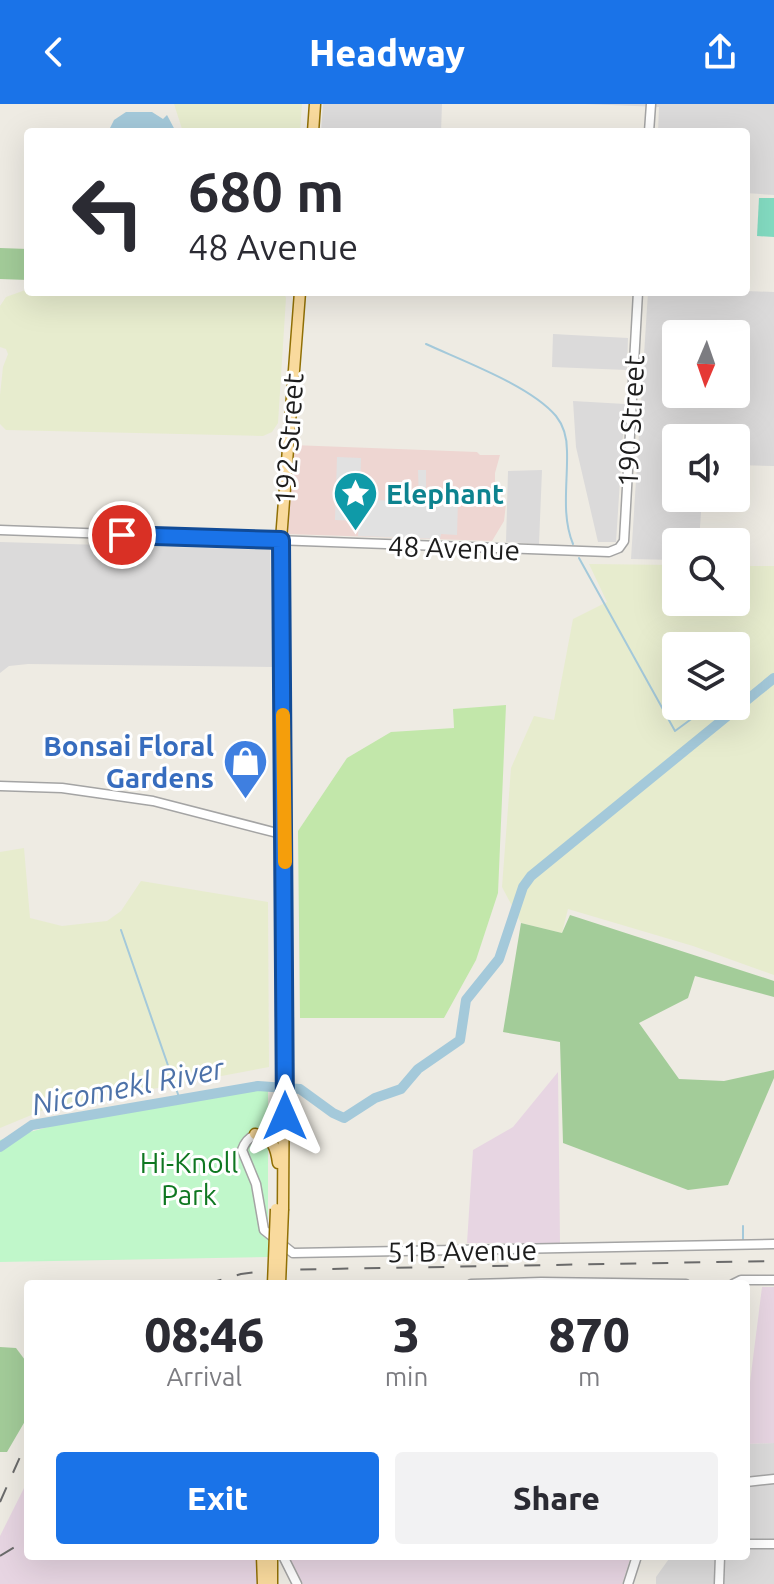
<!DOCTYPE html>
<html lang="en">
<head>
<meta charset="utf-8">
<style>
  :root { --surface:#fff; --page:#f2f2f3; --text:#2b2b33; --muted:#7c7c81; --accent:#1a73e8 }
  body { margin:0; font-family:Ubuntu,sans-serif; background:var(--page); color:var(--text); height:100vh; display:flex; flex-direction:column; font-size:30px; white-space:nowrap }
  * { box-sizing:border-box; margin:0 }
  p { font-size:26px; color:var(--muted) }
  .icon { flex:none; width:44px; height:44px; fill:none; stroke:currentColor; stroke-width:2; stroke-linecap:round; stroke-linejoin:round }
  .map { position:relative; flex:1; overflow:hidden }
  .details { position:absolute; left:24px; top:1176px; width:726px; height:280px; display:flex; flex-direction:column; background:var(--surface); border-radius:8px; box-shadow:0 8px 32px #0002 }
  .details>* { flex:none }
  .banner { position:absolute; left:24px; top:24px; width:726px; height:168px; border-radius:8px; box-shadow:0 8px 32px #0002; background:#fff; color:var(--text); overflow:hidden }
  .needle { width:52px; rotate:182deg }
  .controls { position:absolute; left:662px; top:216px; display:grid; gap:16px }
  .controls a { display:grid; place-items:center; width:88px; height:88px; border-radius:8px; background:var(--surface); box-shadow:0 8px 32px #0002; font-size:40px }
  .pin { position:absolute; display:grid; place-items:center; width:68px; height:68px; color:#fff; margin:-34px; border:4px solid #fff; border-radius:50%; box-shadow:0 2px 8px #0007 }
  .me { position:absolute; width:88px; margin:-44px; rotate:0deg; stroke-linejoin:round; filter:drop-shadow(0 0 6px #0008) }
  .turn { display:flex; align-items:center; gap:28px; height:168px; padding:0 32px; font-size:36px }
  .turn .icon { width:104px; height:104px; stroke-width:2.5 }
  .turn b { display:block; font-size:56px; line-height:68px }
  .eta { display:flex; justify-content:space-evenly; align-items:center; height:136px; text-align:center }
  .eta b { font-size:48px; font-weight:800; line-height:56px }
  .action { display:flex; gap:16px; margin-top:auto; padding:16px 32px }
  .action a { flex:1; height:92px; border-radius:8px; background:var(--accent); color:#fff; font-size:32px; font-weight:800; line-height:92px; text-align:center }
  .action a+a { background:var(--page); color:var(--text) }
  header { display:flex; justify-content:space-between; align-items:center; height:104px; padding:0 32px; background:var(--accent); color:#fff; font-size:36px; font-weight:800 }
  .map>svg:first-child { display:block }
  .residential { fill:#dbdada; fill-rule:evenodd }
  .commercial { fill:#eed6d2 }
  .industrial { fill:#e7d5e2 }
  .farmland { fill:#e7ecce; fill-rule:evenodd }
  .grass { fill:#c2e7aa }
  .forest { fill:#a3cc99 }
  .park { fill:#c0f7ca }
  .pitch { fill:#83dbc1 }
  .parking { fill:#e1e1e1 }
  .water { fill:#a4c9da }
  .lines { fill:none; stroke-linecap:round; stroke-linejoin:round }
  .stream { stroke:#a4c9da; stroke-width:2 }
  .river { stroke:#a4c9da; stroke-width:10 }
  .minor-casing { stroke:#a4a4a4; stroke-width:11 }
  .major-casing { stroke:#917005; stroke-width:13 }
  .minor { stroke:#fff; stroke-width:8 }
  .major { stroke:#f9da9d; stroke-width:10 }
  .rail { stroke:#6b6b6b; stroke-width:2; stroke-dasharray:16 16; stroke-linecap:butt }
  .major-bridge-casing { stroke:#917005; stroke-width:13; stroke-linecap:butt }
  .major-bridge { stroke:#f9da9d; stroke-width:10 }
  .route-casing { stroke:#114b97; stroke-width:20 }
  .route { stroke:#1a73e8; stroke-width:14 }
  .slow { stroke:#f59e0b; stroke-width:14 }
  .labels { text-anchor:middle; stroke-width:6; stroke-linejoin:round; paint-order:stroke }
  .street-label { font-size:28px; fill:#1d1d1d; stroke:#fff }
  .culture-label { font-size:28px; font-weight:bold; fill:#0d838f; stroke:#fff; text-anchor:start }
  .shop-label { font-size:28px; font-weight:bold; fill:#366cbe; stroke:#fff; text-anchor:end }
  .park-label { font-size:28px; fill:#0f7721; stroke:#fff }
  .water-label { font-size:30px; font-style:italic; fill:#4d72a9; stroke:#fff }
</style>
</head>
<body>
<header><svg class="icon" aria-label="back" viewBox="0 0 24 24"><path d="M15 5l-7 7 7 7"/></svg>Headway<svg class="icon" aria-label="share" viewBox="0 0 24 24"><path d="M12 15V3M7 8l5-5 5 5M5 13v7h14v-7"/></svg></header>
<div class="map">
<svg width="774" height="1480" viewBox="0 0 774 1480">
  <rect width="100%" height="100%" fill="#eeebe3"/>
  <path class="residential" d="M323,0H442L441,28H321Z
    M585,0H774V91L746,89V28H658L659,3Z
    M746,187L774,188V362L736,361V334H676V394H702L699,438H676V456L631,455L648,188ZM676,230H736V290H676Z
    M553,230L628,234L627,266L552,263Z
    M573,297L625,300L616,438H598L576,343Z
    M542,366L539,440L506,438L508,367Z
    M0,438L270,446L273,563L28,560L9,562L0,569Z
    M774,1339V1372L746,1374V1340Z
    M774,1379V1436L746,1437V1382Z
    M746,1444H774V1480H723L724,1452H746Z
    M671,1452H717L716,1480H656V1473Z"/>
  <path class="commercial" d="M292,341L477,348L480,351H500L495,369V388L506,400L504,417L492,437L288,430Z"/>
  <path class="industrial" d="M558,968L560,1139H467L473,1046L513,1023Z
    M762,1183H774V1339L746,1340V1310Z
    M28,1376V1452H259V1480H0V1432Z
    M289,1452H631L622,1480H303Z"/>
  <path class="farmland" d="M174,0H302L300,28H183Z
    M28,185V188H284L286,194L278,319L272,328L263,332L6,326L0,320V291L3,263L8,250L6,245L0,243V202L6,193Z
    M589,460L676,461V498H736V462H774V871L693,842L568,805L562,829L521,819L502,783L511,664L534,612L554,616L573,515L607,498ZM676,542H736V602H676Z
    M24,744L30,814L62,822L107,817L121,807L141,777L268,798L269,963L46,1005L0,1024V748Z"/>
  <path class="grass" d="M506,601L498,789L476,856L444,914H300L298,727L347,654L391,628L454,624L453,605Z"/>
  <path class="forest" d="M0,144L28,145V176L0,175Z
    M570,811L774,877V893L695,872L688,894L639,919L679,975L724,977L774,966V974L728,1081L688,1086L563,1039L560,938L503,928L521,819L562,829Z
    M0,1243L16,1244L28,1260V1312L7,1348H0Z"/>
  <path class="park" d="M240,984L268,987V1153L0,1158V1036L115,1005Z"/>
  <path class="pitch" d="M759,94H774V133L757,132Z"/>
  <path class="parking" d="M337,353L361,354L360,396L419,397L418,366H426V392L458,397L457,431L441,430L440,435L358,432L359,417L335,416Z"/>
  <path class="water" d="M126,8H152L163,15L167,11L176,28H108L114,16Z"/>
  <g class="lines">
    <path class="stream" d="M426,240C463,257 531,282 556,312C564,322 567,335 567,347C568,378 561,411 573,440
      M579,454L675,627L709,602
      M736,582L740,579
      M121,826L180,996
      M743,1135V1122"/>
    <path class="river" d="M0,1043L32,1021L258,982L300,985L333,1009L344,1014L375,994L401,985L418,965L460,936L466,896L499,855L523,783L531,772L774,574"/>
    <defs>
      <path id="minor" d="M649,28L651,0
        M0,426L609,448L619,444L624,437L638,188
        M0,682L62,684L153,697L285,731
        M284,1028C266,1029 249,1026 242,1046L256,1080L264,1126L293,1149L774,1140
        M471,1180L541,1178L686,1180
        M733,1180L741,1176H774
        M746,1378L774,1375
        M746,1440H774
        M283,1452L297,1480
        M628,1480L637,1452
        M719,1480L720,1452"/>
      <path id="major" d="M313,28L315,0
        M255,1030C272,1032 276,1043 278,1059
        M283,1105L285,789L281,436L300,188
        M262,1452L263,1480
        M272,1452V1480"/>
    </defs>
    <use href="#minor" class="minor-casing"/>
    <use href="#major" class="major-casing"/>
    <use href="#minor" class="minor"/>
    <use href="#major" class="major"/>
    <path class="rail" d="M206,1180L241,1170L271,1166L774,1157
      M0,1398L28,1335
      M0,1452L28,1435"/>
    <defs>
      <path id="major-bridge" d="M273,1180L276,1105
        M280,1180L283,1105"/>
    </defs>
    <use href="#major-bridge" class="major-bridge-casing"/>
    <use href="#major-bridge" class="major-bridge"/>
  </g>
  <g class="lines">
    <defs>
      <path id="route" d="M122,431L281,436L285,1012"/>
    </defs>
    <use href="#route" class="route-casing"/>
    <use href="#route" class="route"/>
    <path class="slow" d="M283,611L285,758"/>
  </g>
  <defs>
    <symbol id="sight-pin" viewBox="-11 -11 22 30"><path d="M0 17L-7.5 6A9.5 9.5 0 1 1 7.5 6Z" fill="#0f9aa8" stroke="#fff"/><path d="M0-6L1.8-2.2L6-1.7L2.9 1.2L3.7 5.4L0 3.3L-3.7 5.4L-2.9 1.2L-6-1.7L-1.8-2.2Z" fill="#fff"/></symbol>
    <symbol id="shop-pin" viewBox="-11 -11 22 30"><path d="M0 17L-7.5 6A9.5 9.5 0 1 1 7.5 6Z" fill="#3f7fe0" stroke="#fff"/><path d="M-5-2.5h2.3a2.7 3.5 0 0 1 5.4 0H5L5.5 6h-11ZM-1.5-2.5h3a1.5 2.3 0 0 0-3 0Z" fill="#fff"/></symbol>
  </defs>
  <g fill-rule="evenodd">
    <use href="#sight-pin" x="330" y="364" width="51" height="69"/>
    <use href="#shop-pin" x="220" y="632" width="51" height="69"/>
  </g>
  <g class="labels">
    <g class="street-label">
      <text transform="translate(631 317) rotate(-87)" y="10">190 Street</text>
      <text transform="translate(289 335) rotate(-86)" y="10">192 Street</text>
      <text transform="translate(454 444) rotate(2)" y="10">48 Avenue</text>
      <text transform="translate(462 1147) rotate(-1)" y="10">51B Avenue</text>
    </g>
    <g class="culture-label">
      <text x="386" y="400">Elephant</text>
    </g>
    <g class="shop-label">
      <text x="214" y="652">Bonsai Floral<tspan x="214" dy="32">Gardens</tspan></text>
    </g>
    <g class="park-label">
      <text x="189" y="1069">Hi-Knoll<tspan x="189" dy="32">Park</tspan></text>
    </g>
    <g class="water-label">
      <text transform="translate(128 983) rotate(-11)" y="10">Nicomekl River</text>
    </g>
  </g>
</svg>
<div class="controls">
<a><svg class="needle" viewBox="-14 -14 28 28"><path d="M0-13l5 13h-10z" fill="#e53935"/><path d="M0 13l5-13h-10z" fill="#7c7c81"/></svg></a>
<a><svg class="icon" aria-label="sound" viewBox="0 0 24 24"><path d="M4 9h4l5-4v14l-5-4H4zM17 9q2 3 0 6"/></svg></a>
<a><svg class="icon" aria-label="search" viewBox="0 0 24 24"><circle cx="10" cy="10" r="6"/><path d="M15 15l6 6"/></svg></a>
<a><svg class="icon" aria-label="layers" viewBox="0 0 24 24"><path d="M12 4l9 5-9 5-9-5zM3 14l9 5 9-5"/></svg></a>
</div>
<div class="pin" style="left:122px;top:431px;background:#d93025"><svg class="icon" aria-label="arrive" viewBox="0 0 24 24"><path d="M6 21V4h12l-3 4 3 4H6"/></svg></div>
<svg class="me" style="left:285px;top:1012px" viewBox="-20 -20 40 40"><path d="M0-17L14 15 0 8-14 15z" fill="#1a73e8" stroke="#fff" stroke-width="4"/></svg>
<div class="banner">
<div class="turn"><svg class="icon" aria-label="left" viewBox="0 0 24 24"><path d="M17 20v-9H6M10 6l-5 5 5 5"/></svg><div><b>680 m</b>48 Avenue</div></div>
</div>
<section class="details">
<div class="eta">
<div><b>08:46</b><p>Arrival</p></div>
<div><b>3</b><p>min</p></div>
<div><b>870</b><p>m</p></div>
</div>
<div class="action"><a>Exit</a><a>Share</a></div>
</section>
</div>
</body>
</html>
